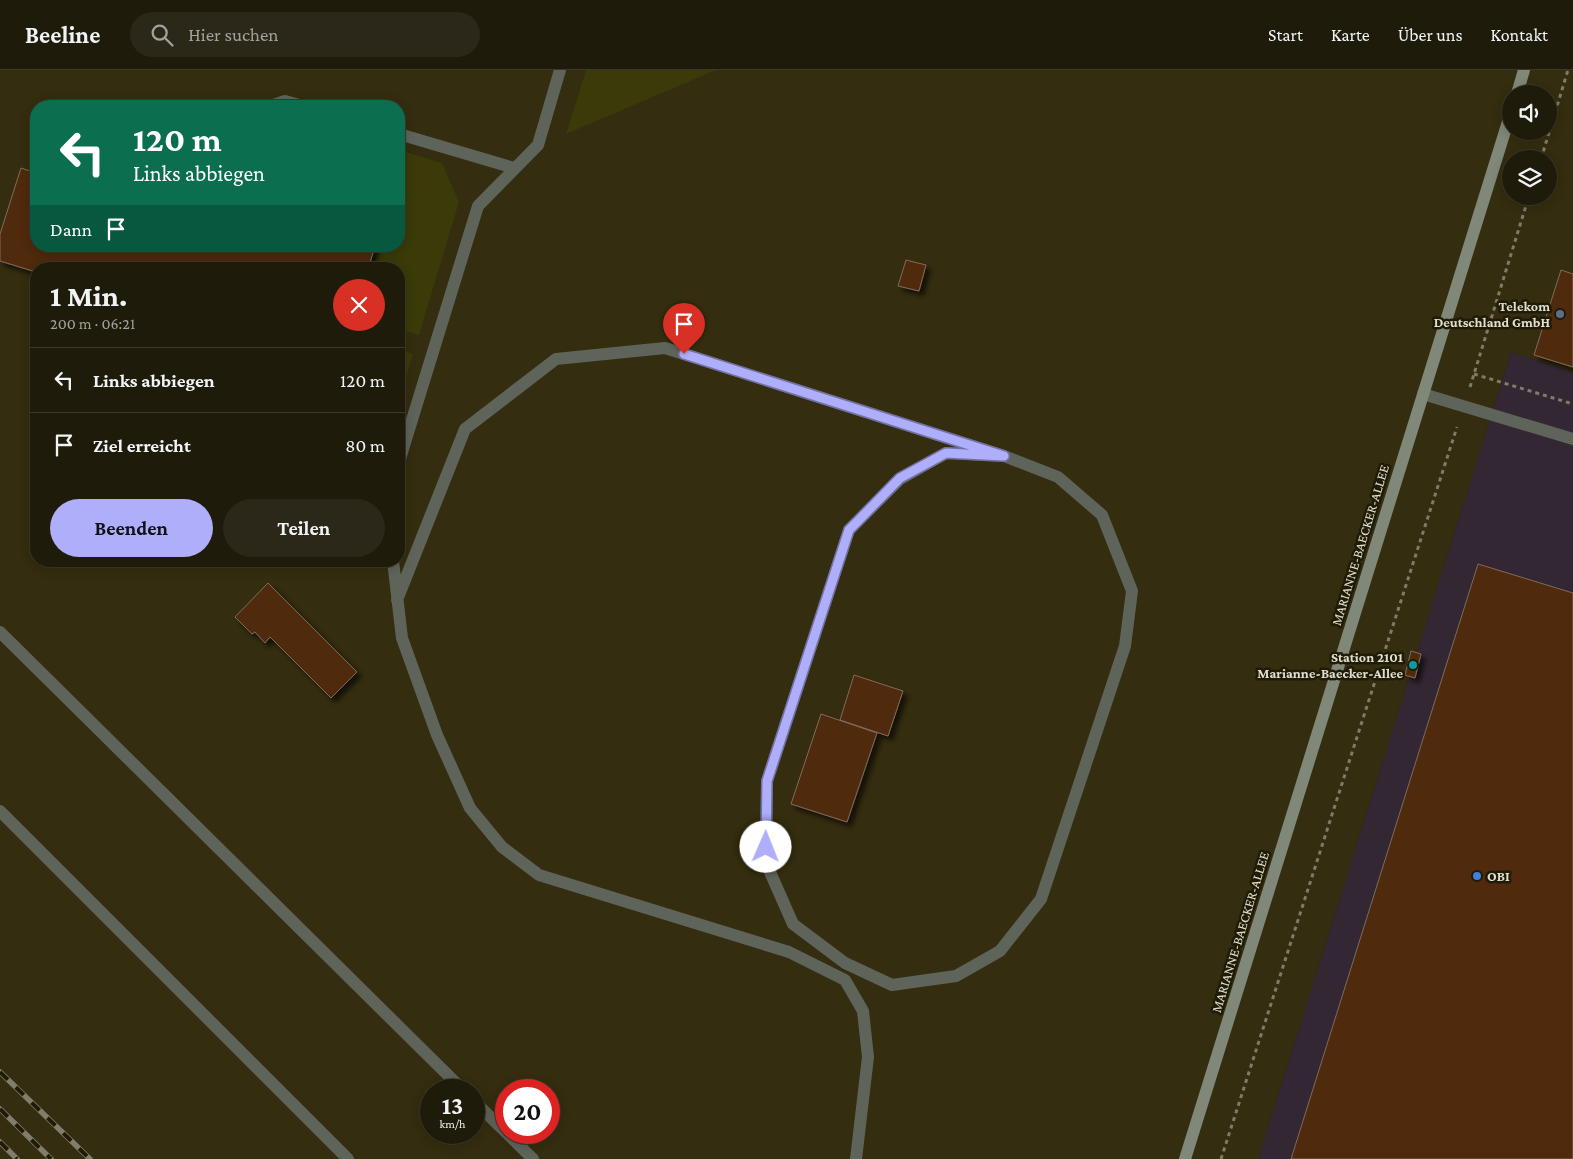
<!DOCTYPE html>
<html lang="de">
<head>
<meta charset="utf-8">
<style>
  :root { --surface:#1f1b0b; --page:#2c2819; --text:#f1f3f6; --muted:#a1a19d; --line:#3c392c; --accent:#aeaefb }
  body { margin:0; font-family:"Crimson Pro",serif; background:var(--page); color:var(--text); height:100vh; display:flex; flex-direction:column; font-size:19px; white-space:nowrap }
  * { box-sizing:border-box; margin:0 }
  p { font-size:16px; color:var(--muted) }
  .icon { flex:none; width:28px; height:28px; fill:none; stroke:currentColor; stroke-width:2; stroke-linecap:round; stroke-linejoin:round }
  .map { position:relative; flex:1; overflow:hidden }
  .panel { position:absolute; left:30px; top:192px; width:375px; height:305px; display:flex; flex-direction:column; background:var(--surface); border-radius:20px; box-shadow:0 2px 12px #0003,0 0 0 1px var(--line) }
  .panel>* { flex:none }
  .hud { position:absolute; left:30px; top:30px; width:375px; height:152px; border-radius:20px; box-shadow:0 2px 12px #0003,0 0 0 1px var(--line); background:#0b6e4f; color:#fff; overflow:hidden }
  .buttons { position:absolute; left:1502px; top:15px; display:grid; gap:10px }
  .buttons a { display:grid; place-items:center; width:55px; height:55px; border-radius:50%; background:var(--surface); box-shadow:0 2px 12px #0003,0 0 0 1px var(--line); font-size:25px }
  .speed { position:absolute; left:420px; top:1009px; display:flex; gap:10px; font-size:25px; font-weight:700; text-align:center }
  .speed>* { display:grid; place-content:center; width:65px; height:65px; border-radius:50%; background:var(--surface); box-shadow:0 2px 12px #0003,0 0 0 1px var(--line); line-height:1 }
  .speed small { font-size:12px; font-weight:400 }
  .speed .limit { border:8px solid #d22; background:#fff; color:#111 }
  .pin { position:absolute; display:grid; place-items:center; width:42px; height:42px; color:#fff; margin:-51px -21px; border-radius:50% 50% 50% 0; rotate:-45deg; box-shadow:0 0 5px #0007 }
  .pin .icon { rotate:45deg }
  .me { position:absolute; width:55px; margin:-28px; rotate:1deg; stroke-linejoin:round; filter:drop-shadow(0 0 4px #0008) }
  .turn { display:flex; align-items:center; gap:18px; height:105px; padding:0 20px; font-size:22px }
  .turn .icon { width:65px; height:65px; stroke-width:2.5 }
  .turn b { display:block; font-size:35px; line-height:42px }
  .then { display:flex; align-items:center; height:48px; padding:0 20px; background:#0003; gap:10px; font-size:19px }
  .round { display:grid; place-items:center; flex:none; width:52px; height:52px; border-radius:26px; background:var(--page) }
  .overview { display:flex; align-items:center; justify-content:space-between; height:85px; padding:0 20px }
  h1 { font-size:30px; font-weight:700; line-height:38px }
  .cta { display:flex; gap:10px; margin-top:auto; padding:10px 20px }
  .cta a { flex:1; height:58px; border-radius:30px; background:var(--accent); color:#111; font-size:20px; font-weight:700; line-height:58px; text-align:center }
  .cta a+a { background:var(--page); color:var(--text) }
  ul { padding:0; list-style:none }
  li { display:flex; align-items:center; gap:15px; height:65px; padding:0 20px; border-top:1px solid var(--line) }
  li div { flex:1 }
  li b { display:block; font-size:19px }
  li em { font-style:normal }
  header { display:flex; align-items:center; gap:30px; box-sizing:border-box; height:70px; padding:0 25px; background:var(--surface); border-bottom:1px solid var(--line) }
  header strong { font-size:24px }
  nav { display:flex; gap:28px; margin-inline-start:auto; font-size:18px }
  .search { width:350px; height:45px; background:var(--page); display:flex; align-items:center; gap:12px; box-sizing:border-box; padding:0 18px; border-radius:28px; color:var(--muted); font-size:19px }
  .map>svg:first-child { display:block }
  .commercial { fill:#332734 }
  .built { fill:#342d0f; fill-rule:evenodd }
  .green { fill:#3a3b08 }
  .building { fill:#502a11; stroke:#816a5c; filter:url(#shadow) }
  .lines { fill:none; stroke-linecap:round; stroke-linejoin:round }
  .path { stroke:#7f7b69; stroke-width:3; stroke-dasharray:4 4; stroke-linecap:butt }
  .lane { stroke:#5f645b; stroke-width:12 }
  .street { stroke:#5f645b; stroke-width:12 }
  .secondary { stroke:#808879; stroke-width:12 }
  .rail-casing { stroke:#807d6b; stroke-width:5.5 }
  .rail { stroke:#1f1b05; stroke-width:4; stroke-dasharray:11; stroke-linecap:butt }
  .route-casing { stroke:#7171a3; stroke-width:12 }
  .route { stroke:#aeaefb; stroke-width:9 }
  .service-dot { fill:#5c6f8a; stroke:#1f1b05; stroke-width:2 }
  .culture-dot { fill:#0f9aa8; stroke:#1f1b05; stroke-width:2 }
  .shop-dot { fill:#3f7fe0; stroke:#1f1b05; stroke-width:2 }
  .labels { text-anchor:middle; stroke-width:5; stroke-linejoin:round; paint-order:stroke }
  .poi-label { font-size:14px; font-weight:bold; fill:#e1dfd1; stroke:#1f1b05; text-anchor:end }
  .street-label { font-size:14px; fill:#e1dfd1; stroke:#1f1b05 }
</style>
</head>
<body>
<header>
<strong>Beeline</strong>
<div class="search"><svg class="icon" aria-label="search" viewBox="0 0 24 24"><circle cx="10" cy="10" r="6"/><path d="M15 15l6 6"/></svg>Hier suchen</div>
<nav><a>Start</a><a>Karte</a><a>Über uns</a><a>Kontakt</a></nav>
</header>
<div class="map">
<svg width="1573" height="1089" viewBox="0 0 1573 1089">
  <defs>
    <filter id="shadow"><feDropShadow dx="4.5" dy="4.5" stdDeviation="2.5" flood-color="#0009"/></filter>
  </defs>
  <rect width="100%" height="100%" fill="#29240f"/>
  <path class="commercial" d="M1511,282L1573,302V1089H1258Z"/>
  <path class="built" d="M0,0H1573V302L1511,282L1258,1089H0ZM1511,24H1549V61H1511ZM36,36H399V176H36ZM1511,89H1549V126H1511ZM36,199H399V491H36ZM431,1020H474V1062H431ZM506,1020H549V1062H506Z"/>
  <path class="green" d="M586,0H716L566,64Z
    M399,80L442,93L459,132L419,265L399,259V199H373L380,176H399Z
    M399,279L413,284L399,331Z"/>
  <path class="building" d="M21,98L36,103V176H375L368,199H36V202L0,191V164Z
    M906,190L926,195L919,221L898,216Z
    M1561,200L1573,204V297L1534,285Z
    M1478,494L1573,523V1089H1291Z
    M268,513L357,602L331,628L270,567L265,573L255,562L252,564L235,547Z
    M1411,581L1421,584L1415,608L1405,605Z
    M854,605L903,621L888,666L840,650Z
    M821,644L877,663L847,752L791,734Z"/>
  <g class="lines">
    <path class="path" d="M1541,89L1568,0
      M1474,304L1573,334
      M1470,317L1529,126
      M1221,1089L1457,357"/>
    <path class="lane" d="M270,36L285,31L303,36
      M399,64L514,98
      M399,392L478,136L538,75L560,0
      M393,491L402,568L437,665L470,738L502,777L539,805L789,882L845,910L863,941L868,987L856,1089
      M397,530L465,359L556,289L665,278L1004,386L1058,407L1102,445L1132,521L1125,576L1041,829L1000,881L956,906L892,915L845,893L793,854L766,793L767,711L849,460L900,409L946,383L1004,386
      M0,562L463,1020
      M0,741L348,1089
      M474,1031L533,1089"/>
    <path class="street" d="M1423,324L1573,369"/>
    <path class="secondary" d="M1517,24L1524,0
      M1185,1089L1511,42"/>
    <defs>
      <path id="rail" d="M0,1002L90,1089
        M0,1039L51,1089
        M0,1072L17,1089"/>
    </defs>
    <use href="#rail" class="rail-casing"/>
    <use href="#rail" class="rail"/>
  </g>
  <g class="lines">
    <defs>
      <path id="route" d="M684,284L1004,386L946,383L900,408L849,460L767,711L766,777"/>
    </defs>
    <use href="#route" class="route-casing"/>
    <use href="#route" class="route"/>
  </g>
  <circle class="service-dot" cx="1560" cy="244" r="5"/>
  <circle class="culture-dot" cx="1413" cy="595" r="5"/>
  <circle class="shop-dot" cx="1477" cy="806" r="5"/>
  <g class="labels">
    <g class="poi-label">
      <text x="1550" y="241">Telekom<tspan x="1550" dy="16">Deutschland GmbH</tspan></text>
      <text x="1403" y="592">Station 2101<tspan x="1403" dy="16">Marianne-Baecker-Allee</tspan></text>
      <text x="1487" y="811" text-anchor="start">OBI</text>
    </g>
    <g class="street-label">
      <text transform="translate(1360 475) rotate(-73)" y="5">MARIANNE-BAECKER-ALLEE</text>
      <text transform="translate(1240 862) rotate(-73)" y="5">MARIANNE-BAECKER-ALLEE</text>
    </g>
  </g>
</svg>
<div class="buttons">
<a><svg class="icon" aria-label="sound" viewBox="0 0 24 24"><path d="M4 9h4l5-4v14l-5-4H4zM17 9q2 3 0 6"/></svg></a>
<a><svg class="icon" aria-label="layers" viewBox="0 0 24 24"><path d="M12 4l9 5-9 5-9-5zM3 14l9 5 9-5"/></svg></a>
</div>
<div class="speed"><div>13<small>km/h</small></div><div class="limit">20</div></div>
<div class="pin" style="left:684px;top:284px;background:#d93025"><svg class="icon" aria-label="arrive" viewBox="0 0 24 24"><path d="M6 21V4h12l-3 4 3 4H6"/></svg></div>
<svg class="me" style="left:766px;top:777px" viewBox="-20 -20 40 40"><circle r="19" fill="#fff"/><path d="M0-13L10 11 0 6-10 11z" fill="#aeaefb"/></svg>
<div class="hud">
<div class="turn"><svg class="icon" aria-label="left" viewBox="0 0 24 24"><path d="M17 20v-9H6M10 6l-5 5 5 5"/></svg><div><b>120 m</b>Links abbiegen</div></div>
<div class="then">Dann<svg class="icon" aria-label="arrive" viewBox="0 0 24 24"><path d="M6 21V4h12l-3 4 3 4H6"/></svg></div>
</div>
<section class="panel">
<div class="overview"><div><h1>1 Min.</h1><p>200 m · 06:21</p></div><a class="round" style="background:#d93025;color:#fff"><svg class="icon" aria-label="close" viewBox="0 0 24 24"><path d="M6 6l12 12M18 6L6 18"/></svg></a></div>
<ul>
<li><svg class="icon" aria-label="left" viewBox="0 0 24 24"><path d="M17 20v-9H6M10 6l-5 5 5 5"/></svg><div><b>Links abbiegen</b></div><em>120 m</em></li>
<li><svg class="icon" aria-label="arrive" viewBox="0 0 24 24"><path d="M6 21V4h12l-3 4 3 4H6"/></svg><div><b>Ziel erreicht</b></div><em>80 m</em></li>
</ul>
<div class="cta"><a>Beenden</a><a>Teilen</a></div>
</section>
</div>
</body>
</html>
